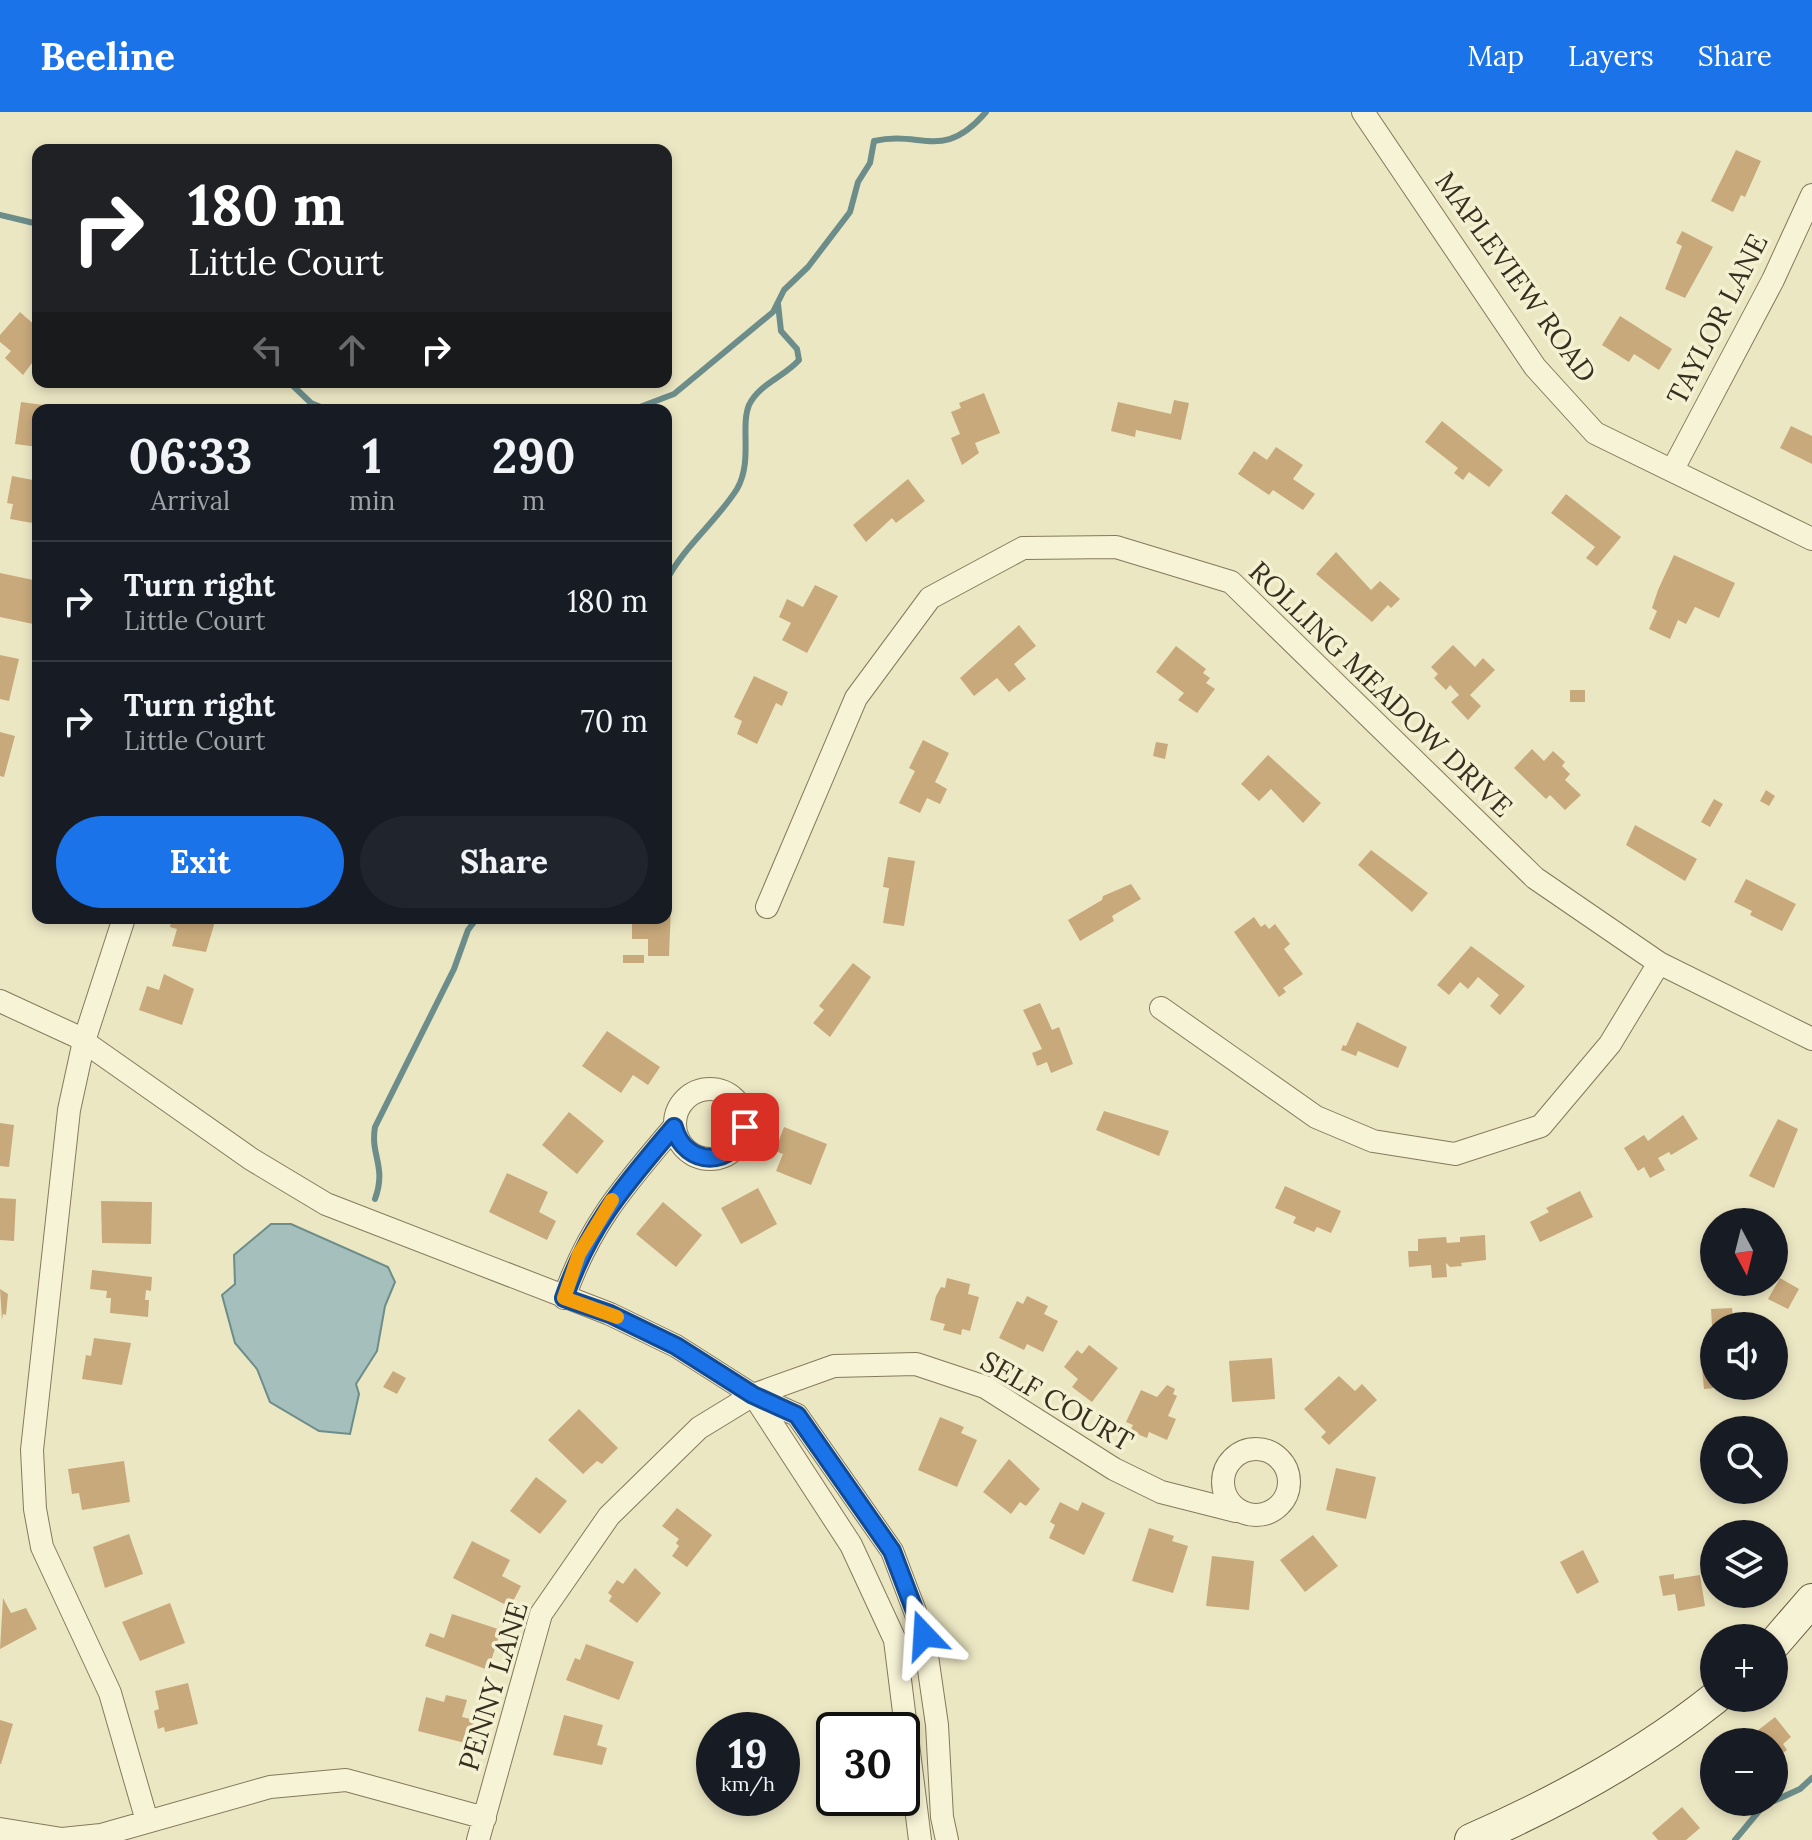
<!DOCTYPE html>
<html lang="en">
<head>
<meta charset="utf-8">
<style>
  :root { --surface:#171b24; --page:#20242c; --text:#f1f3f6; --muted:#9ea1a6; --line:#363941; --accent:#1a73e8 }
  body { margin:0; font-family:Lora,serif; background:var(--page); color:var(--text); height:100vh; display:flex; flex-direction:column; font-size:30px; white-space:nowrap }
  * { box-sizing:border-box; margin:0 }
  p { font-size:26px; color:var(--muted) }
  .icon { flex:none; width:44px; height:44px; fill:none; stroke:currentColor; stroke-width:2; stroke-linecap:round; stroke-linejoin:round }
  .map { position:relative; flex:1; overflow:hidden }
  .drawer { position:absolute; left:32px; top:292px; width:640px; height:520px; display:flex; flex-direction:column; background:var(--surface); border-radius:16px; box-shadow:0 4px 12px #0003 }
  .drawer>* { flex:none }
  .top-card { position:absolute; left:32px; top:32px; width:640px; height:244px; border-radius:16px; box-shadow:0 4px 12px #0003; background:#202124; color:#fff; overflow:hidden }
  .needle { width:52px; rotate:173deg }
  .controls { position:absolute; left:1700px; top:1096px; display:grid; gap:16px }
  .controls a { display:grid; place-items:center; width:88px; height:88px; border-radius:50%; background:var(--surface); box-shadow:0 4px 12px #0003; font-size:40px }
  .speed { position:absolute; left:696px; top:1600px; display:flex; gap:16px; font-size:40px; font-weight:700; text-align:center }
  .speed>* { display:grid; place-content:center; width:104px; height:104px; border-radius:50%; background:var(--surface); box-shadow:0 4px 12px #0003; line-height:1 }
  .speed small { font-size:20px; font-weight:400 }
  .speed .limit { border:4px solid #111; border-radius:12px; background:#fff; color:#111 }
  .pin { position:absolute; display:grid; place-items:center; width:68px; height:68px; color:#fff; margin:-34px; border-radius:16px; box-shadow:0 4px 12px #0006 }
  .me { position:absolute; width:88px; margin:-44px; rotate:340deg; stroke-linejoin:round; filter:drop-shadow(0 0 6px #0008) }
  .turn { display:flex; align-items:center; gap:28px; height:168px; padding:0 24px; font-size:36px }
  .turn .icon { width:104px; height:104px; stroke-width:2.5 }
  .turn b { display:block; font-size:56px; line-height:68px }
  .lanes { display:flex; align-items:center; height:76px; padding:0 24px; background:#0003; justify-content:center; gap:40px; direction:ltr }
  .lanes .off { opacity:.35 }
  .eta { display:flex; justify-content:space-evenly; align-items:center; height:136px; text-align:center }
  .eta b { font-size:48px; font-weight:700; line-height:56px }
  .button { display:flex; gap:16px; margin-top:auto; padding:16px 24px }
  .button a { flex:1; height:92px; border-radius:48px; background:var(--accent); color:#fff; font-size:32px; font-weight:700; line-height:92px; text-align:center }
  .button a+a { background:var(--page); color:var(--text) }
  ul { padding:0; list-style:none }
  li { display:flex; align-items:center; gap:24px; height:120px; padding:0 24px; border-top:2px solid var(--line) }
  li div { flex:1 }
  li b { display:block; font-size:30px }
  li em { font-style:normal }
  header { display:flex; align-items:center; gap:48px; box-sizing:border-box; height:112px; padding:0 40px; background:var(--accent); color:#fff }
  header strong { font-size:38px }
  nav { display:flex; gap:44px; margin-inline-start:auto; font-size:28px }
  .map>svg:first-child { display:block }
  .water { fill:#a5bfbc; stroke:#6c8d8a; stroke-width:2 }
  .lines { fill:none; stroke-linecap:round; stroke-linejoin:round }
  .stream { stroke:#6c8d8a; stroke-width:6 }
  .building { fill:#c8a97b }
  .street-casing { stroke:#85795b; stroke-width:24 }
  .secondary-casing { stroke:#675a3e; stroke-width:34 }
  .street { stroke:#f7f3d6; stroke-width:22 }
  .secondary { stroke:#f7f3d6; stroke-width:32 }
  .route-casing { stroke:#114b97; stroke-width:20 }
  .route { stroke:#1a73e8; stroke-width:14 }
  .slow { stroke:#f59e0b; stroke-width:14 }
  .labels { text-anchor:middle; stroke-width:7; stroke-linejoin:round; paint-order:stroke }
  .street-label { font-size:28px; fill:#362e1e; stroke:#f4f0d2 }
</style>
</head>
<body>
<header>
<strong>Beeline</strong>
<nav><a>Map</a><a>Layers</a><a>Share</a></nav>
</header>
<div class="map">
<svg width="1812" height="1728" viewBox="0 0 1812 1728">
  <rect width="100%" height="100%" fill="#ece7c3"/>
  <path class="water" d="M271,1112H291L388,1155L395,1170L385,1194L377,1239L356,1272L359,1282L350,1322L319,1319L270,1290L257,1257L235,1231L222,1183L235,1172L234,1143Z"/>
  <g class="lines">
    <path class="stream" d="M0,103L38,112
      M289,270L311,291L328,298
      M632,298L674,282L773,200L784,178L808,155L850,100L858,70L870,51L874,29C922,18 943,50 986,0
      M666,469C685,433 716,410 737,377C753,349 740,315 749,293C759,272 784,265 799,248L797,237L781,219L778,192
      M375,1087C387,1054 370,1044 375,1015L454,857L468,818L477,806
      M1774,1689L1800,1677L1812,1666
      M1735,1728L1764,1693L1771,1690"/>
  </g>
  <path class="building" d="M1736,38L1761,49L1745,85L1741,83L1733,100L1711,89Z
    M1682,119L1713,135L1685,186L1665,177L1682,134L1676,131Z
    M20,200L38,216V243L23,263L5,246L11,239L0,230V223Z
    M1620,204L1672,237L1659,258L1634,242L1629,250L1602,233Z
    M984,281L1000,321L975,331L979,341L962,353L951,326L960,322L951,300L961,296L959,291Z
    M1174,288L1189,291L1181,328L1136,318L1135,325L1111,319L1118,290L1171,302Z
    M21,290L59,295L38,298V335L15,332Z
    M1442,309L1503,358L1489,375L1469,360L1463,368L1454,361L1458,356L1425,330Z
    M1791,314L1812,324V352L1780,336Z
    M1276,335L1303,353L1293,367L1315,382L1303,398L1273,378L1269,383L1238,362L1254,339L1267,348Z
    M12,364L38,369V412L10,407L13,392L7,391Z
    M908,367L925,389L896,411L892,406L866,430L853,413Z
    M1566,382L1621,425L1597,454L1586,446L1595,435L1551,401Z
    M1336,440L1371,478L1380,469L1400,487L1391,496L1388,493L1372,510L1316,462Z
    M1674,443L1735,471L1719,506L1695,495L1686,512L1678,508L1670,527L1649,517L1657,499L1652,496L1658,478Z
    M0,461L38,469V513L0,505Z
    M815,473L838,484L807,541L782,528L791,511L779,505L787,487L803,495Z
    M1019,513L1036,534L1014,552L1026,567L1009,580L997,566L974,584L960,566Z
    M1453,533L1475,555L1483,546L1495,558L1470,583L1481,594L1468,608L1451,590L1459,583L1450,573L1446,578L1434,566L1438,562L1431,555Z
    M1176,534L1206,557L1203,561L1210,566L1206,571L1215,577L1197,601L1178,588L1184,581L1156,560Z
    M0,543L19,547L9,589L0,587Z
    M754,564L788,580L782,594L776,591L757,632L737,622L742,609L734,605Z
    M1570,578H1585V590H1570Z
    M0,620L15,624L4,665L0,664Z
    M923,628L949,641L935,670L947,677L940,692L927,686L920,701L899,691L915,659L909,656Z
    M1156,630L1168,632L1165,647L1153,644Z
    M1532,637L1544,649L1553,639L1565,650L1562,654L1570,662L1565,668L1581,683L1565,698L1550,683L1546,687L1514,656Z
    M1268,643L1321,691L1303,711L1271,677L1259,689L1241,672Z
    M1766,678L1775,684L1769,694L1760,689Z
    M1714,687L1723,692L1710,715L1701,710Z
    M1635,713L1697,747L1685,769L1626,733Z
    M1371,738L1428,781L1412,800L1358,753Z
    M888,745L915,749L904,814L883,811L889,776L883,775Z
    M1746,767L1796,792L1782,819L1750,803L1752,799L1734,790Z
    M666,768L672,769L669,844H648V827H632V807L666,806Z
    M1131,772L1141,787L1112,804L1114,809L1080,829L1068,808L1102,788L1103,784Z
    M1254,805L1261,815L1265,812L1269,817L1275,812L1290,832L1284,837L1303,862L1283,876L1286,880L1279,885L1234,820Z
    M172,806H216L206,840L172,834L177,817L170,815Z
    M1471,834L1525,874L1500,903L1490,894L1499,883L1478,865L1468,877L1460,870L1449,883L1437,873Z
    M623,843H644V851H623Z
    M853,851L871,865L830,925L813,911L824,898L819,894Z
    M164,862L194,877L182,913L139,898L147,874L159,878Z
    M1040,891L1052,918L1059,915L1073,952L1051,961L1047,950L1037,954L1032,941L1042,937L1023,898Z
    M1357,910L1407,935L1398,956L1358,939L1356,944L1341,938L1343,933L1346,934Z
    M607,919L660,955L648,973L633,963L621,981L582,954Z
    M1104,999L1169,1019L1159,1044L1096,1018Z
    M569,1000L604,1029L577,1062L542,1033Z
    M1683,1003L1698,1027L1671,1043L1669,1040L1658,1046L1665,1058L1650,1066L1644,1055L1638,1059L1624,1036L1644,1023L1648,1029Z
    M1778,1007L1798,1017L1774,1076L1749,1064Z
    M0,1011L14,1013L9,1055L0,1054Z
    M784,1015L827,1032L811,1073L776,1059L783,1042L775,1039Z
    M507,1061L548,1080L539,1100L556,1109L547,1128L489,1100Z
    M1285,1074L1341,1099L1331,1121L1317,1115L1314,1120L1293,1111L1296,1105L1275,1096Z
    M758,1076L777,1112L741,1132L721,1096Z
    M1580,1079L1593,1105L1540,1130L1530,1110L1549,1100L1546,1096Z
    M0,1086L16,1087L14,1129L0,1128Z
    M101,1089L152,1090L151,1132L102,1131Z
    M663,1090L702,1123L676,1155L636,1122Z
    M1485,1123L1486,1148L1461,1151L1462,1154L1450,1155L1446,1151L1447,1165L1432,1166L1431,1153L1409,1155L1408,1139H1418V1127L1446,1125L1447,1131L1460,1130V1125Z
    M92,1158L152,1165L151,1179L146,1178L145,1188H149L148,1205L110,1201L111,1186H106L107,1179L90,1177Z
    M947,1166L970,1172L968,1182L979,1185L970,1219L962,1217L961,1223L943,1218L945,1212L930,1208L936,1184L941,1175L945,1176Z
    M1780,1166L1799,1177L1788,1197L1768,1187Z
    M0,1177L8,1182L6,1203L3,1202L2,1208Z
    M1027,1184L1048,1194L1044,1202L1058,1209L1043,1240L1027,1232L1024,1238L999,1226L1017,1189L1023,1192Z
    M1732,1196L1734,1214H1712L1711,1197Z
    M94,1226L131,1231L122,1273L82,1267L86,1243L91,1244Z
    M1089,1233L1118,1256L1092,1290L1072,1275L1078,1267L1064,1255L1077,1238L1082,1242Z
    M1272,1246L1275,1287L1232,1290L1229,1249Z
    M1714,1255V1276L1704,1277L1702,1256Z
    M393,1259L406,1266L397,1282L383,1275Z
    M1339,1264L1355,1279L1362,1272L1377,1288L1329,1333L1321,1325L1326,1320L1304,1297Z
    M1167,1273L1175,1277L1173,1282L1177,1284L1168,1304L1176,1307L1167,1328L1149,1320L1147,1326L1130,1319L1133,1313L1126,1310L1141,1278L1157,1285Z
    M579,1297L618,1336L602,1352L597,1349L583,1362L548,1328Z
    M940,1305L964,1315L961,1321L977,1328L957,1375L918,1358Z
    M1009,1347L1040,1377L1026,1394L1020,1390L1011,1402L983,1380Z
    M124,1349L130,1390L82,1398L79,1381L72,1382L68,1357Z
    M1336,1356L1376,1365L1366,1407L1326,1398Z
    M536,1365L567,1389L540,1422L510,1399Z
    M1060,1390L1078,1399L1082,1390L1105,1401L1084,1443L1049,1426L1055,1413L1050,1410Z
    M677,1396L712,1423L687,1455L672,1444L679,1434L676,1431L679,1427L662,1414Z
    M1149,1416L1174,1424L1172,1429L1188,1434L1173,1481L1132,1469Z
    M129,1422L143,1462L105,1476L93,1435Z
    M1313,1423L1338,1454L1305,1480L1280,1448Z
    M472,1429L510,1448L502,1464L521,1474L510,1495L453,1466Z
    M1583,1438L1599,1470L1577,1482L1560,1450Z
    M1212,1444L1254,1449L1249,1498L1206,1494Z
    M635,1456L661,1481L637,1511L609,1489L612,1484L608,1481L617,1468L623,1472Z
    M1674,1462V1467L1700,1463L1705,1494L1678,1499L1675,1482L1663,1484L1659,1464Z
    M3,1486L11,1501L26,1496L37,1517L0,1537Z
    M170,1491L185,1531L140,1549L122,1510Z
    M452,1502L501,1518L488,1558L425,1534L430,1521L444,1526Z
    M586,1532L634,1550L619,1588L566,1568L575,1546L580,1548Z
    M188,1571L198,1612L165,1620L164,1615L158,1617L154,1599L159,1597L155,1579Z
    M446,1583L467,1588L462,1605L475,1608L469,1632L418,1619L426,1585L444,1590Z
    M564,1603L603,1613L597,1633L607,1636L602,1653L553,1643Z
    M1775,1605L1791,1625L1783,1632L1787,1638L1774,1648V1630H1743Z
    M0,1608L13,1612L1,1652H0Z
    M1682,1695L1700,1716L1686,1728H1658L1652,1721Z"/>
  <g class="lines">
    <defs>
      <path id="street" d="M1363,0L1535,255L1595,321L1812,427
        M1673,357L1773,168L1812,83
        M767,795L856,586L930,486L1023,436L1116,435L1231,470L1535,766L1659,851L1812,927
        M124,806L84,929L69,998L32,1338L35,1397L42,1435L110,1581L147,1709
        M0,889L76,924L251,1047L326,1092L610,1202L676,1234L753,1283L797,1303L892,1439L924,1523L937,1613L942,1705L947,1728
        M1161,896L1316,1005L1373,1029L1455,1042L1541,1014L1610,932L1659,851
        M675 1012a35 35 0 1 1 70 0a35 35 0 1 1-70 0Z
        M564,1186C589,1113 625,1073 674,1015
        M754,1284L851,1433L895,1528L920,1728
        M1223 1370a33 33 0 1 1 66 0a33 33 0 1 1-66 0Z
        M0,1717L62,1727L101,1723L270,1675L346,1668L485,1706
        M478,1728L541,1502L609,1404L699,1316L753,1283L834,1254L916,1252L985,1275L1114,1357L1161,1380L1236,1399"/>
      <path id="secondary" d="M1774,1532L1812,1488
        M1471,1728C1558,1690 1641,1645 1715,1586"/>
    </defs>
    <use href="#street" class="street-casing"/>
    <use href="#secondary" class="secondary-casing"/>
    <use href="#street" class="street"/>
    <use href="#secondary" class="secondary"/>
  </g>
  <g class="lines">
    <defs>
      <path id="route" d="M745,1015C735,1056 685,1056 674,1015C625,1073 589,1113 564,1186L610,1202L676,1234L753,1283L797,1303L892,1439L924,1523"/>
    </defs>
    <use href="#route" class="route-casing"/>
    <use href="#route" class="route"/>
    <path class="slow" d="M612,1088L579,1142L564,1186L617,1205"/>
  </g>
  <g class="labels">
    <g class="street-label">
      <text transform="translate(1516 165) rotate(54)" y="10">MAPLEVIEW ROAD</text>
      <text transform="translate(1717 207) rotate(-63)" y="10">TAYLOR LANE</text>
      <text transform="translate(1381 577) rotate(44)" y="10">ROLLING MEADOW DRIVE</text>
      <text transform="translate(1057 1289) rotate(30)" y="10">SELF COURT</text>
      <text transform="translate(493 1574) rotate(-73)" y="10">PENNY LANE</text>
    </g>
  </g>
</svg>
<div class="controls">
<a><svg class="needle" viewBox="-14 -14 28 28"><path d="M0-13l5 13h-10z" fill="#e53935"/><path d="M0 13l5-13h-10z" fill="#9ea1a6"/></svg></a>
<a><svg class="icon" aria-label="sound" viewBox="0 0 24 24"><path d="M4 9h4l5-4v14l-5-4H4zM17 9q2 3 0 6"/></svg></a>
<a><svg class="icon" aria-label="search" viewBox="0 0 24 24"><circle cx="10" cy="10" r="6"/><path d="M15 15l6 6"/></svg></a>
<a><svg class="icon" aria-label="layers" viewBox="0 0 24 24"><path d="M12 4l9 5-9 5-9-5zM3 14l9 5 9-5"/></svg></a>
<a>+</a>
<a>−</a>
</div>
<div class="speed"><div>19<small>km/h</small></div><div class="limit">30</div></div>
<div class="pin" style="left:745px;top:1015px;background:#d93025"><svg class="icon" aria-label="arrive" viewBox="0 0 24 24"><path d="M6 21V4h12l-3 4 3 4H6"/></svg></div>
<svg class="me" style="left:924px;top:1523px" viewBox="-20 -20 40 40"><path d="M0-17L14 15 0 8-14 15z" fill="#1a73e8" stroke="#fff" stroke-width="4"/></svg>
<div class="top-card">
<div class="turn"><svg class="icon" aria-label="right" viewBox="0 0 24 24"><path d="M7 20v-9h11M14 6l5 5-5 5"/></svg><div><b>180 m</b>Little Court</div></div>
<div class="lanes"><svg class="icon off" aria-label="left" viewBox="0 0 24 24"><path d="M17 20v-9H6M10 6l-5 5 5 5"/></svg><svg class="icon off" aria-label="ahead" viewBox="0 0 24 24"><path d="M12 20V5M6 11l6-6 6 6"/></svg><svg class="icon" aria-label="right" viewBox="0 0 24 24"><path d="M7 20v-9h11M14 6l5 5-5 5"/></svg></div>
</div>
<section class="drawer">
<div class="eta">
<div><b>06:33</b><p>Arrival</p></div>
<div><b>1</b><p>min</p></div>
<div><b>290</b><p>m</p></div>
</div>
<ul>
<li><svg class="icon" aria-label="right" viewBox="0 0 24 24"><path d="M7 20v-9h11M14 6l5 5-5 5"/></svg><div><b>Turn right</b><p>Little Court</p></div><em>180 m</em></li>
<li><svg class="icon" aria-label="right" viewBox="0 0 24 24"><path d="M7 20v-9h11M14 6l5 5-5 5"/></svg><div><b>Turn right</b><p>Little Court</p></div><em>70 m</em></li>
</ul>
<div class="button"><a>Exit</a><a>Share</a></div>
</section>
</div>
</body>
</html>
